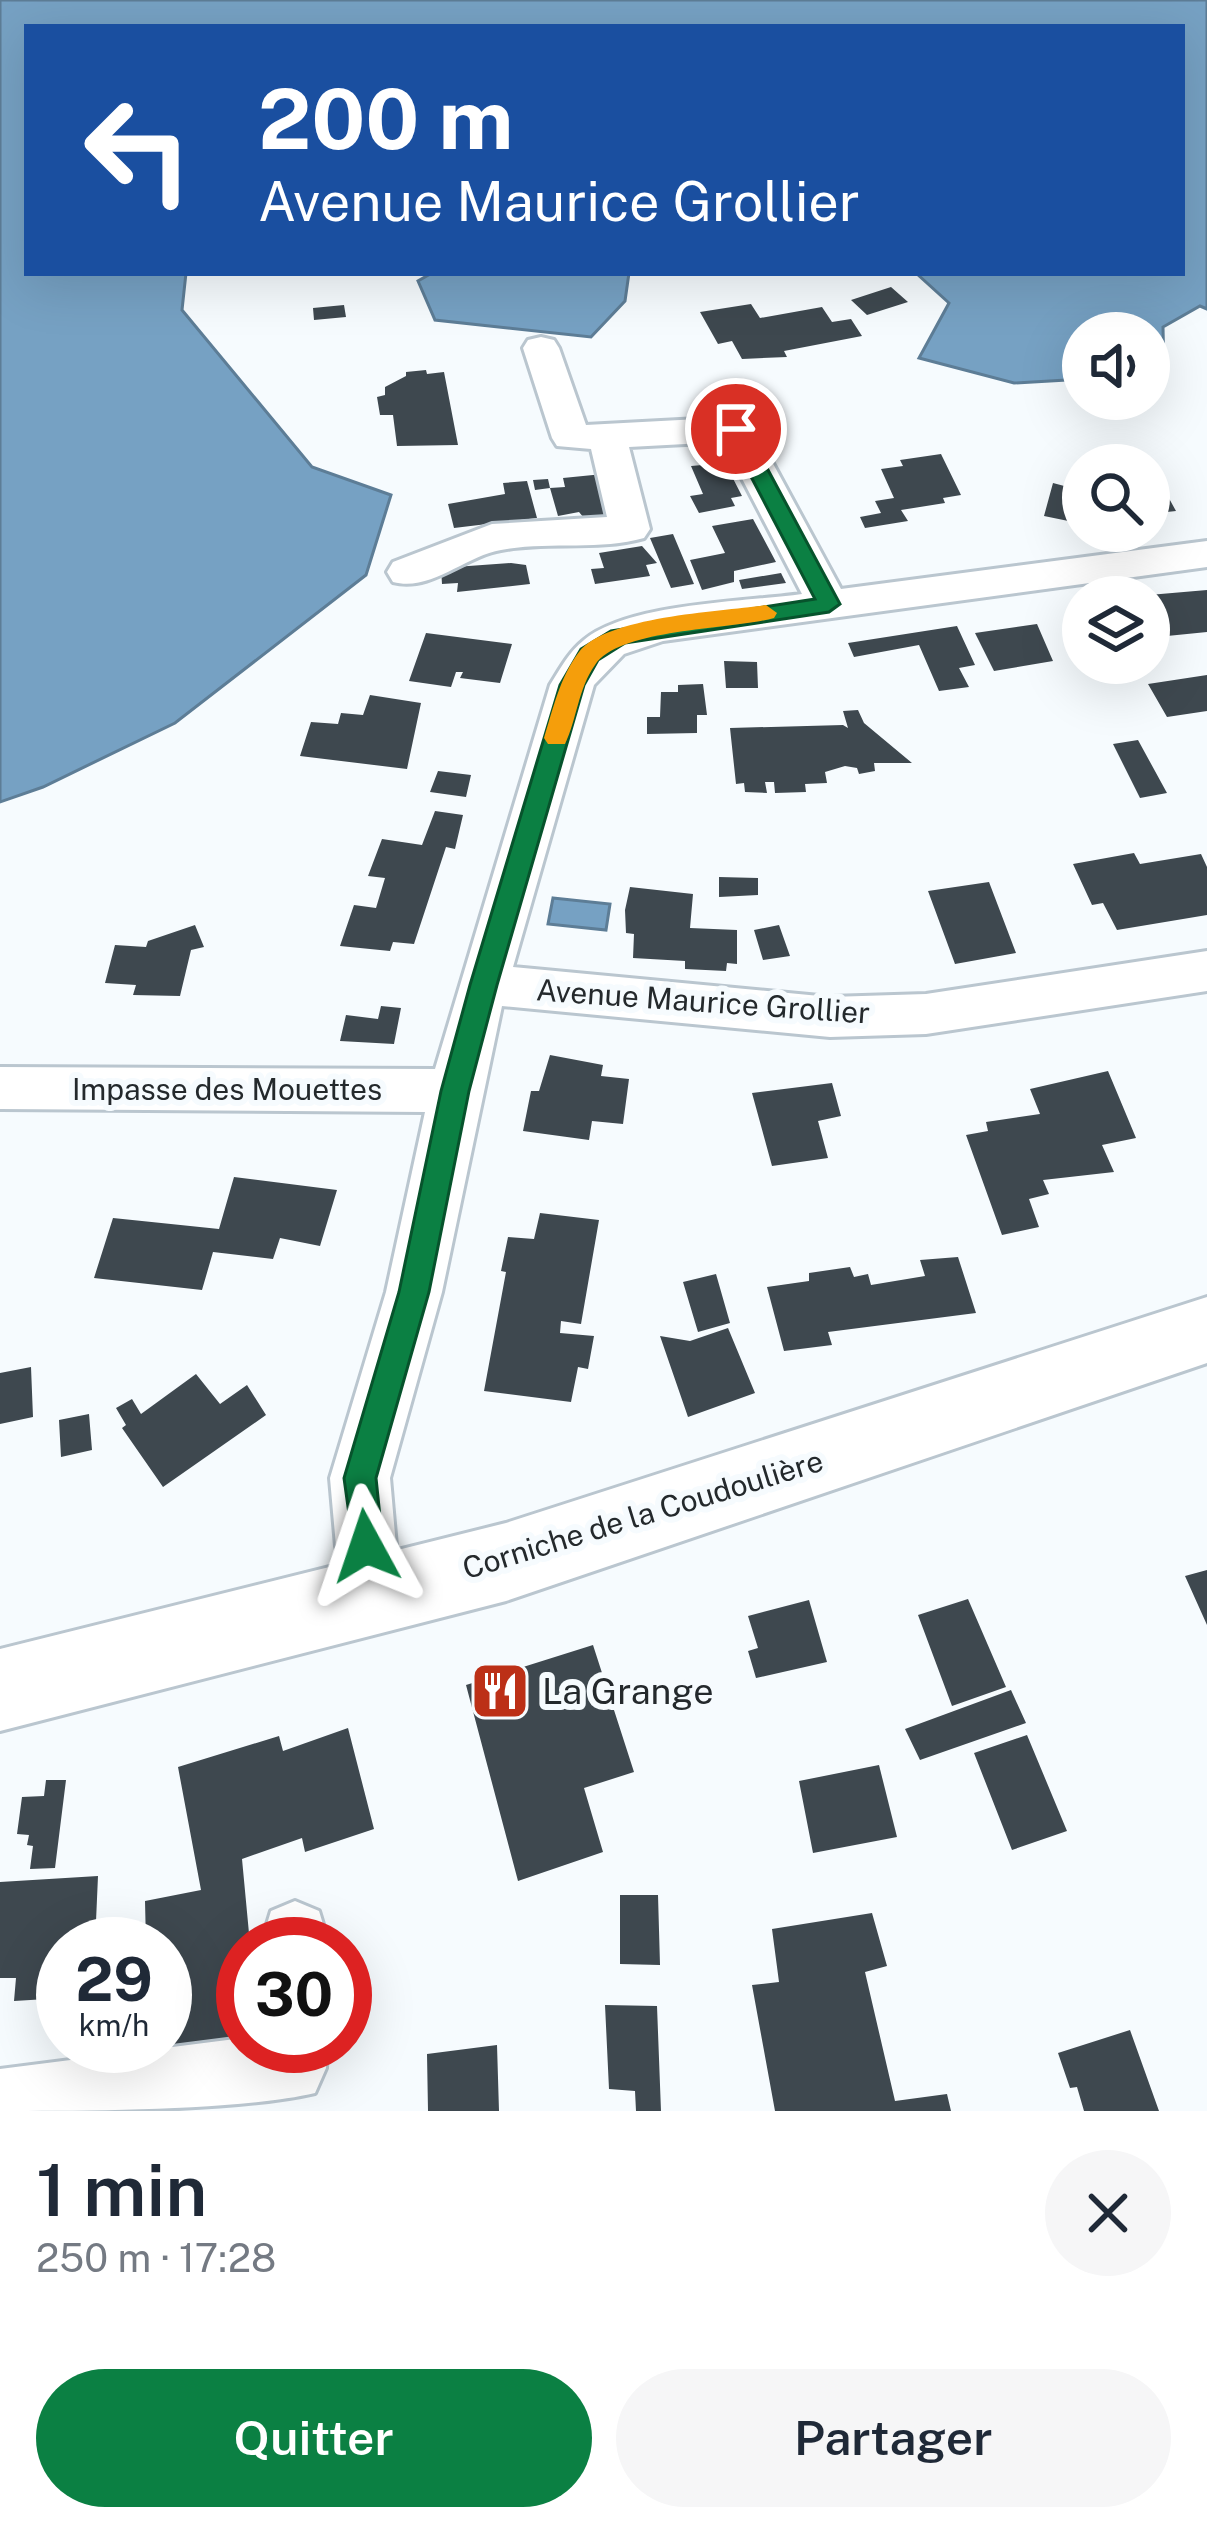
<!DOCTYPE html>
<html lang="fr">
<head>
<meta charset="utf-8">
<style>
  :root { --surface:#fff; --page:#f6f6f7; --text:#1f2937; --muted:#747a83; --accent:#0b8043 }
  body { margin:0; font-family:"Public Sans",sans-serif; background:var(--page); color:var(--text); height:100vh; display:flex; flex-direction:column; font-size:45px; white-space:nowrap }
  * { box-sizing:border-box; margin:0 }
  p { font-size:39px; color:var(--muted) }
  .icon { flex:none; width:66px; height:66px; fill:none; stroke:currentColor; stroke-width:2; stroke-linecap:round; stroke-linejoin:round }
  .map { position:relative; height:2111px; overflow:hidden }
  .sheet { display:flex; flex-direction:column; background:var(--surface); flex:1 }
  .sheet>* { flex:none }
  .banner { position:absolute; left:24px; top:24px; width:1161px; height:252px; border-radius:0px; box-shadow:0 12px 48px #0002; background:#1a4fa0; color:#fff; overflow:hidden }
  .buttons { position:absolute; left:1062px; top:312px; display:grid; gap:24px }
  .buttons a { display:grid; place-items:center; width:108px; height:108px; border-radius:50%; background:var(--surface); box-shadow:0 12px 48px #0002; font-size:60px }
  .speed { position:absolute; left:36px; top:1917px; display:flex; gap:24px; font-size:60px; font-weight:700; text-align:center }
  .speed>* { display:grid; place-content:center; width:156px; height:156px; border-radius:50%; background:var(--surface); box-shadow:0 12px 48px #0002; line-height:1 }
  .speed small { font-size:30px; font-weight:400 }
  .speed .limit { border:18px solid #d22; background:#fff; color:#111 }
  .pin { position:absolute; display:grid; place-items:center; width:102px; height:102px; color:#fff; margin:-51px; border:6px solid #fff; border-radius:50%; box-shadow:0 3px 12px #0007 }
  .me { position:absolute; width:132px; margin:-66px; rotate:355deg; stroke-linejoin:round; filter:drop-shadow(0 0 9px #0008) }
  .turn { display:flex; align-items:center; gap:42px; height:252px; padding:0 36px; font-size:54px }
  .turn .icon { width:156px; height:156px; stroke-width:2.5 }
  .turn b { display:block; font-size:84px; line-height:102px }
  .round { display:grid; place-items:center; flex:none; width:126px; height:126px; border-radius:63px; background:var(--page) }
  .overview { display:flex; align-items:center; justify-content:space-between; height:204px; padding:0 36px }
  h1 { font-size:72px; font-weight:600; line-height:90px }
  .action { display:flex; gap:24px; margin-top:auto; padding:24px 36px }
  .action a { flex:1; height:138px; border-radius:72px; background:var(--accent); color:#fff; font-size:48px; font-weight:600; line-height:138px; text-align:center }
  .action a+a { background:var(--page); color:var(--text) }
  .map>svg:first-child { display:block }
  .water { fill:#76a1c3; stroke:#5d7d96; stroke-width:3 }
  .building { fill:#3e484f }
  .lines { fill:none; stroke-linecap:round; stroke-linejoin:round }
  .minor-casing { stroke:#bac6cf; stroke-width:6 }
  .major-casing { stroke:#bac6cf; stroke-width:6 }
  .minor { fill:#fff; fill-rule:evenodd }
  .major { fill:#fff; fill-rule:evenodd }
  .route { fill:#0b8043; stroke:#07532c; stroke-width:3 }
  .slow { fill:#f59e0b }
  .labels { text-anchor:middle; stroke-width:12; stroke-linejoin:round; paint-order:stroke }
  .street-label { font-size:30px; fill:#24292c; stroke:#f6fbfe }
  .near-poi-label { font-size:36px; fill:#24292c; stroke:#f6fbfe; text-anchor:start }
</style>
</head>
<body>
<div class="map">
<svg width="1207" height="2111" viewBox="0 0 1207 2111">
  <rect width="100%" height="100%" fill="#f6fbfe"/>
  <path class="water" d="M0,0H1207V309L1200,306L1163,327L1164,374L1149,375V333H1083V379L1014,383L919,358L949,303L916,273H1182V27H27V273H186L182,310L312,467L391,495L366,575L175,723L43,787L0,802Z
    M432,273H629L625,301L591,337L435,320L418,281Z
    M553,898L610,904L606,930L548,924Z"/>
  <path class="building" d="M891,287L908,302L867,315L851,300Z
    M751,304L760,318L822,307L832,322L851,319L862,336L784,351L787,357L742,359L732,341L718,344L700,312Z
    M344,305L346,317L314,320L313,308Z
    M426,370L427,374L444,372L458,445L397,446L393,415H380L377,397L385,395V387L406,376V372Z
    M941,454L961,495L943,498L945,503L901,510L908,521L865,528L860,517L881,513L875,501L894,498L881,469L903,466L900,460Z
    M725,463L742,496L731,498L735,506L699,513L690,496L703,494L691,466Z
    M603,474L618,525L593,529L579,512L558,516L550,488L535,490L533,480L548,479L550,488L565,487L563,478Z
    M527,481L537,518L454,528L448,504L505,494L503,483Z
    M1160,482L1176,511L1149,514V483Z
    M1053,483L1083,491V524L1044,516Z
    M753,519L776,562L734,571V582L702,590L690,560L725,553L712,526Z
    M673,534L694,584L671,588L650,538Z
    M642,546L657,563L646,565L650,576L595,584L591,569L604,568L599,553Z
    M511,563L526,565L530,584L457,592L458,583L442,584L441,568Z
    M781,573L786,583L742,589L739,580Z
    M1207,590V632L1157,637L1149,616V595Z
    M1037,624L1053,661L994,671L975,633Z
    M957,626L975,665L959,668L969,687L939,691L919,645L854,657L848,643Z
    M426,633L512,644L500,683L460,678L463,672H456L451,687L409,681Z
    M724,661L757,662L758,688H726Z
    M1207,675V711L1167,717L1148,684Z
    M703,684L707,715H697V733L647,734V717H660L661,692H678V685Z
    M370,695L421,703L407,769L300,756L311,722L338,724L341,713L363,715Z
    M858,710L864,723L912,763H874L875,771L859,774L857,768L845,766L825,772L827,783L805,784L806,792L775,793L774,782H765L767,793L745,792L744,783L736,784L730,728L843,725L848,728L843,711Z
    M1138,740L1167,793L1140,798L1113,744Z
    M438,771L471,775L466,797L430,792Z
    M435,811L463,815L455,849L446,847L414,944L393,942L390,951L340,946L354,905L376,908L385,878L368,876L382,839L422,845Z
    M1134,853L1140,864L1201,854L1207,867V915L1117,930L1103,903L1092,905L1073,864Z
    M719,877L758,878V895L719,897Z
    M989,882L1016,953L955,964L928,891Z
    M630,887L693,894L690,928L737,930V964L727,963L726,971L685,969V961L633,958L634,934L626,933L625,910Z
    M195,925L204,947L191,950L180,996L133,995L136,985L105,983L115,945L146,947L148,941Z
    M779,925L790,956L763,960L754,930Z
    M381,1006L401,1008L394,1044L340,1041L346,1015L378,1019Z
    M550,1055L603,1065L601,1076L629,1079L623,1124L592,1121L589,1140L523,1131L531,1091H539Z
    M1108,1071L1136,1138L1102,1145L1114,1172L1043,1180L1049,1194L1029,1199L1039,1227L1002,1235L966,1135L988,1131L986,1122L1040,1114L1030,1089Z
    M832,1083L841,1116L818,1121L828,1158L772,1166L752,1093Z
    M234,1177L337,1190L320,1246L280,1238L273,1259L213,1252L202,1290L94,1278L113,1218L219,1229Z
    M540,1213L599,1220L581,1324L561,1321L560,1333L594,1336L588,1369L578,1367L571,1402L484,1391L506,1272L501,1271L508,1237L534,1239Z
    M958,1257L976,1313L828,1332L832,1345L784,1351L767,1287L809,1281V1273L850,1267L854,1277L868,1274L871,1285L925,1276L920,1260Z
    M716,1274L730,1323L698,1332L683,1282Z
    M728,1328L755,1393L688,1417L660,1336L690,1341Z
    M31,1367L33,1417L0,1424V1373Z
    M196,1374L220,1404L247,1385L266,1415L163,1487L122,1428L126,1425L116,1408L132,1399L141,1414Z
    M89,1414L92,1450L61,1457L59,1420Z
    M1207,1570V1625L1185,1576Z
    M968,1599L1006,1687L952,1706L918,1615Z
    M809,1600L827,1662L756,1678L748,1651L758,1648L748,1616Z
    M593,1645L634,1772L584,1788L603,1852L518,1881L466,1685Z
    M1011,1690L1026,1723L920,1760L905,1729Z
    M348,1728L374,1829L305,1852L302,1838L242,1859L250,1944H243V1962L233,1964L234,2047L127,2068V2046H165V1944H146L145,1901L201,1890L178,1767L279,1736L283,1751Z
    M1027,1735L1067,1831L1012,1850L974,1753Z
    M879,1765L897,1837L813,1853L799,1781Z
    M46,1780H66L55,1868L30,1869L33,1846L27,1845L29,1835L17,1834L22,1797L44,1796Z
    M98,1876L95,1944H63V1998L14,2001L16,1978H0V1882Z
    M620,1895H658L660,1965L620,1964Z
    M872,1913L887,1966L865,1972L895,2101L947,2094L951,2111H775L752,1985L779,1982L772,1929Z
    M605,2005L657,2006L661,2111H636L635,2091L609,2089Z
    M1130,2030L1159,2111H1084L1077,2087L1070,2088L1058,2053Z
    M497,2045L499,2111H428L427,2054Z"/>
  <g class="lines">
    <defs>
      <path id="minor" d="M541,337L554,340L559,348L586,425L736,417L750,421L841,589L1207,541V567L663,641L624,654L594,685L513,967L830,997L926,994L1207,951V991L926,1034L830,1037L502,1006L442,1292L390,1478L396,1546L408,1594L399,1616L377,1625L355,1616L336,1546L330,1478L386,1292L425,1112L0,1109V1067L435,1069L550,685C560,669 569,652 584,640C629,603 744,602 802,594L723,442L629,447L650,529L644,538C598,551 548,541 501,550C465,556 431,592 393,582L387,572L393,562L492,524L607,517L591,449L557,446L552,438L523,348L528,340Z
        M295,1901L319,1911L329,1944H261L271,1911Z
        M243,2038V2046H327L326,2068L315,2093C238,2111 87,2111 0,2111V2069Z"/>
      <path id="major" d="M1207,1297V1363L506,1601L0,1731V1649L506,1523Z"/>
    </defs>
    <use href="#minor" class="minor-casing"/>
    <use href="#major" class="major-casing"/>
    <use href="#minor" class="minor"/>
    <use href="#major" class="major"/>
  </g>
  <path class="route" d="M736,423L746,429L840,604L829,612L625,643L598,660L584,685L497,985L469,1091L429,1292L376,1478L383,1546L378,1557L366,1562L355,1557L344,1478L399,1292L441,1091L470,985L560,685L581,649L611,631L815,599L726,429Z"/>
  <path class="slow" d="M766,605L777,613L774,618C730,630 620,628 595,665C578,689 577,719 565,744H548L544,738C553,709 560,677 579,652C607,616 720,612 766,605Z"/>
  <defs>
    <symbol id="restaurant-square" viewBox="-11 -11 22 22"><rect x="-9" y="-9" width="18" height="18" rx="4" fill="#bc3017" stroke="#f6fbfe"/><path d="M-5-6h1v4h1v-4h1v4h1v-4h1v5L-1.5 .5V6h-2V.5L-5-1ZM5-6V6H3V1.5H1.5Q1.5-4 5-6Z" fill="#fff"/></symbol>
  </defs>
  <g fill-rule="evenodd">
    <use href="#restaurant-square" x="467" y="1658" width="66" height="66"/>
  </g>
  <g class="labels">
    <g class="street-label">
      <text transform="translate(703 1002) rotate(4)" y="10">Avenue Maurice Grollier</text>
      <text x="227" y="1100">Impasse des Mouettes</text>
      <text transform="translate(643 1515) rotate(-17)" y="10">Corniche de la Coudoulière</text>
    </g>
    <g class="near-poi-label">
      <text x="542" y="1704">La Grange</text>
    </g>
  </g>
</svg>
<div class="buttons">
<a><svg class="icon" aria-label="sound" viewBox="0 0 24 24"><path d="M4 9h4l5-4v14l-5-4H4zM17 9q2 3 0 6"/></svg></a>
<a><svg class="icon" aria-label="search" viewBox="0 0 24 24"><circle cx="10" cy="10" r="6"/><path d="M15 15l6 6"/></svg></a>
<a><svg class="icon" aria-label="layers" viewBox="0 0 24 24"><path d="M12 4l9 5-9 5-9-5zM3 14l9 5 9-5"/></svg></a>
</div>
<div class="speed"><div>29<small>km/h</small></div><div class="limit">30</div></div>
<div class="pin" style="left:736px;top:429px;background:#d93025"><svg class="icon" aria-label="arrive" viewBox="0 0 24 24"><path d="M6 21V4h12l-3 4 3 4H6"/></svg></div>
<svg class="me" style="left:366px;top:1546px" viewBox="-20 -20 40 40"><path d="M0-17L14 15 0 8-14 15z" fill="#0b8043" stroke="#fff" stroke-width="4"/></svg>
<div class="banner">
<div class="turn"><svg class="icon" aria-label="left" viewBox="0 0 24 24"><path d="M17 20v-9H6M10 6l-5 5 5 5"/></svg><div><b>200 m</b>Avenue Maurice Grollier</div></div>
</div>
</div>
<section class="sheet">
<div class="overview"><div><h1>1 min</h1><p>250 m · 17:28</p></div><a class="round"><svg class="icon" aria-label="close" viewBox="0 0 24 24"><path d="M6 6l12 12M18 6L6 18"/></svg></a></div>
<div class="action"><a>Quitter</a><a>Partager</a></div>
</section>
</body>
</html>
